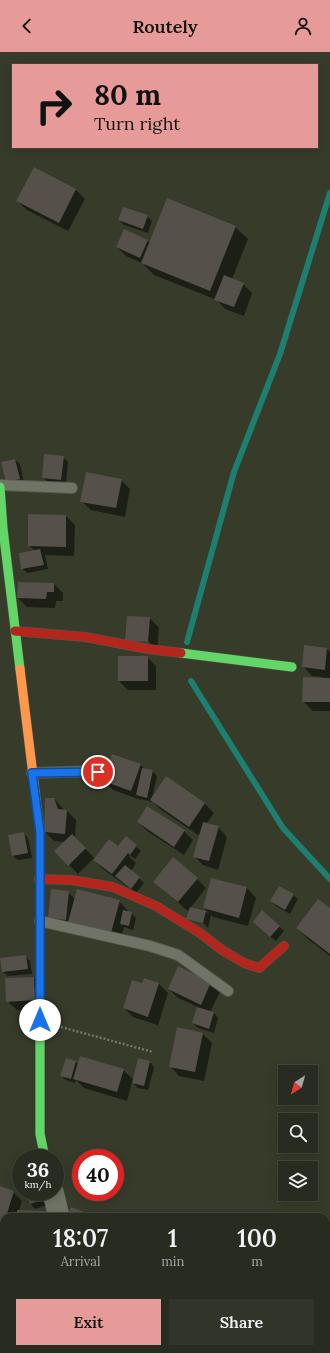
<!DOCTYPE html>
<html lang="en">
<head>
<meta charset="utf-8">
<style>
  :root { --surface:#282c20; --page:#303429; --text:#f1f3f6; --muted:#a5a7a5; --line:#44483e; --accent:#e69b98 }
  body { margin:0; font-family:Lora,serif; background:var(--page); color:var(--text); height:100vh; display:flex; flex-direction:column; font-size:15px; white-space:nowrap }
  * { box-sizing:border-box; margin:0 }
  p { font-size:13px; color:var(--muted) }
  .icon { flex:none; width:22px; height:22px; fill:none; stroke:currentColor; stroke-width:2; stroke-linecap:round; stroke-linejoin:round }
  .map { position:relative; flex:1; overflow:hidden }
  .sheet { position:absolute; left:0px; top:1161px; width:330px; height:140px; display:flex; flex-direction:column; background:var(--surface); border-radius:12px 12px 0 0; box-shadow:0 2px 10px #0003,0 0 0 1px var(--line) }
  .sheet>* { flex:none }
  .hud { position:absolute; left:12px; top:12px; width:306px; height:84px; border-radius:0px; box-shadow:0 2px 10px #0003,0 0 0 1px var(--line); background:#e69b98; color:#111; overflow:hidden }
  .needle { width:26px; rotate:217deg }
  .fabs { position:absolute; left:278px; top:1013px; display:grid; gap:8px }
  .fabs a { display:grid; place-items:center; width:40px; height:40px; border-radius:0px; background:var(--surface); box-shadow:0 2px 10px #0003,0 0 0 1px var(--line); font-size:20px }
  .speed { position:absolute; left:12px; top:1097px; display:flex; gap:8px; font-size:20px; font-weight:700; text-align:center }
  .speed>* { display:grid; place-content:center; width:52px; height:52px; border-radius:50%; background:var(--surface); box-shadow:0 2px 10px #0003,0 0 0 1px var(--line); line-height:1 }
  .speed small { font-size:10px; font-weight:400 }
  .speed .limit { border:6px solid #d22; background:#fff; color:#111 }
  .pin { position:absolute; display:grid; place-items:center; width:34px; height:34px; color:#fff; margin:-17px; border:2px solid #fff; border-radius:50%; box-shadow:0 1px 4px #0007 }
  .me { position:absolute; width:44px; margin:-22px; rotate:0deg; stroke-linejoin:round; filter:drop-shadow(0 0 3px #0008) }
  .turn { display:flex; align-items:center; gap:14px; height:84px; padding:0 16px; font-size:18px }
  .turn .icon { width:52px; height:52px; stroke-width:2.5 }
  .turn b { display:block; font-size:28px; line-height:34px }
  .eta { display:flex; justify-content:space-evenly; align-items:center; height:68px; text-align:center }
  .eta b { font-size:24px; font-weight:600; line-height:28px }
  .button { display:flex; gap:8px; margin-top:auto; padding:8px 16px }
  .button a { flex:1; height:46px; border-radius:0px; background:var(--accent); color:#111; font-size:16px; font-weight:600; line-height:46px; text-align:center }
  .button a+a { background:var(--page); color:var(--text) }
  header { display:flex; justify-content:space-between; align-items:center; height:52px; padding:0 16px; background:var(--accent); color:#111; font-size:18px; font-weight:600 }
  .map>svg:first-child { display:block }
  .shadow { fill:#0007 }
  .lines { fill:none; stroke-linecap:round; stroke-linejoin:round }
  .stream { stroke:#1d7f70; stroke-width:6 }
  .building { fill:#55504a }
  .lane-casing { stroke:#555a4a; stroke-width:12 }
  .street-casing { stroke:#555a4a; stroke-width:22 }
  .fast-casing { stroke:#555a4a; stroke-width:10 }
  .slow-casing { stroke:#555a4a; stroke-width:10 }
  .jam-casing { stroke:#555a4a; stroke-width:10 }
  .path { stroke:#727568; stroke-width:2.5; stroke-dasharray:2 2; stroke-linecap:butt }
  .lane { stroke:#707466; stroke-width:10 }
  .street { stroke:#707466; stroke-width:21 }
  .fast { stroke:#63d668; stroke-width:9 }
  .slow { stroke:#ff974d; stroke-width:9 }
  .jam { stroke:#b3261e; stroke-width:9 }
  .route-casing { stroke:#114b97; stroke-width:10 }
  .route { stroke:#1a73e8; stroke-width:7 }
</style>
</head>
<body>
<header><svg class="icon" aria-label="back" viewBox="0 0 24 24"><path d="M15 5l-7 7 7 7"/></svg>Routely<svg class="icon" aria-label="person" viewBox="0 0 24 24"><circle cx="12" cy="8" r="4"/><path d="M4 21q1-7 8-7t8 7"/></svg></header>
<div class="map">
<svg width="330" height="1301" viewBox="0 0 330 1301">
  <rect width="100%" height="100%" fill="#363b2a"/>
  <path class="shadow" d="M34,116L76,138L85,147L68,179L27,158L17,149Z
    M147,164L152,169L148,181L124,173L119,168Z
    M235,175L248,187L232,227L243,232L252,241L244,264L225,257L217,248L154,223L142,211L126,204L117,195L147,188L150,191Z
    M63,405L68,410L66,432L48,430L43,425Z
    M15,408L20,412L24,431L11,434Z
    M121,428L130,437L125,465L91,458L81,449Z
    M66,464L75,473L74,504L45,503L48,517L27,521L22,516L35,499L29,493Z
    M54,532L63,541V549H56L55,556L27,555L18,546Z
    M128,565L149,566L159,575L157,599Z
    M327,597L330,600V626H329L330,627V659H313L303,649L322,625L312,624L303,614Z
    M147,605L156,614V638H128L119,629Z
    M140,712L146,718L152,719L157,724L152,746L167,726L205,752L214,761L206,772L218,775L227,785L218,818L203,813L194,804L201,780L198,783L160,757L152,749V750L141,747V748L113,738L104,729Z
    M54,747L64,758H66L76,768L75,786L95,807L118,795L126,786L141,799L135,807L130,803L129,804L136,811L131,819L144,831L136,841L103,817L93,807L78,822L55,799L65,790L54,789L45,780Z
    M138,770L184,779L193,788L184,803L147,779Z
    M23,781L28,786L32,806L18,808L13,804Z
    M197,827L206,836L188,859L154,830Z
    M212,827L247,836L256,846L248,874L213,865L211,863L208,876L190,856L209,861L204,856Z
    M68,840L75,847L119,849L128,859V860L131,861L136,866L133,878L124,875L120,890L58,875L49,866Z
    M293,843L298,847L290,862L276,854L272,849Z
    M330,857V904L309,888L297,876Z
    M279,874L284,879L276,889L259,875Z
    M25,904L30,909L32,922L8,924L3,920Z
    M34,926L44,957L17,958L7,949Z
    M145,927L159,932L168,941L158,973L133,965L124,956L143,933Z
    M211,931L220,940L210,960L214,961L218,966L214,981L198,976L193,971L198,955L178,946L169,937Z
    M177,977L203,982L212,991L204,1029L179,1024L170,1014Z
    M66,1007L76,1010L78,1013L123,1018L134,1028L150,1010L154,1015L148,1038L138,1036L132,1030L127,1049L84,1036L76,1028L75,1031L66,1028L61,1024Z
    M0,1135L13,1140L22,1149L19,1159L46,1160L51,1165H4V1176L0,1175Z
    M27,1140H42L47,1153L35,1157L31,1152Z"/>
  <g class="lines">
    <path class="stream" d="M187,590L234,420L280,302L330,141
      M191,629L283,776L330,827"/>
  </g>
  <path class="building" d="M34,115L76,137L59,171L16,149Z
    M167,146L236,174L210,239L141,211Z
    M123,155L148,163L143,177L118,168Z
    M124,177L148,188L140,206L116,195Z
    M224,223L244,231L234,255L214,248Z
    M44,402L64,404L61,428L42,426Z
    M15,407L20,427L6,430L1,410Z
    M86,420L122,427L116,456L80,450Z
    M28,462L66,463V495L28,494Z
    M40,497L44,513L21,517L19,501Z
    M18,530L54,531V540H47L46,547L17,546Z
    M127,564L150,565L148,590L125,589Z
    M304,593L327,596L325,618L302,615Z
    M118,604H148V629H118Z
    M303,625L330,626V650H302Z
    M112,702L141,712L131,739L103,729Z
    M142,716L153,718L147,746L136,743Z
    M166,724L205,751L189,775L150,748Z
    M45,746H54L58,757L67,758L65,782L44,780Z
    M147,754L185,778L174,795L137,770Z
    M203,770L219,774L209,809L193,805Z
    M24,780L28,801L12,804L8,783Z
    M72,782L86,796L68,814L54,799Z
    M126,784L137,793L130,803L128,801L112,822L93,808L109,787L118,794Z
    M173,805L198,826L178,850L153,830Z
    M125,813L140,825L131,837L115,824Z
    M211,826L247,835L239,866L203,856Z
    M279,834L294,842L285,858L270,849Z
    M51,837L69,839L66,868L48,866Z
    M77,837L120,848L111,881L68,870Z
    M318,847L330,856V902L296,876Z
    M190,855L206,859L203,871L186,867Z
    M123,858L132,860L129,874L120,872Z
    M262,858L280,874L270,885L253,870Z
    M26,903L28,917L2,920L0,906Z
    M178,914L211,930L201,953L168,937Z
    M34,925L35,948L6,950L5,926Z
    M144,926L159,931L148,965L123,956L132,928L142,931Z
    M197,955L214,960L209,977L192,971Z
    M177,975L203,981L195,1020L169,1015Z
    M80,1004L124,1017L117,1040L73,1027Z
    M66,1006L76,1009L71,1027L60,1024Z
    M138,1006L150,1009L144,1034L132,1031Z
    M0,1134L14,1139L6,1165H4V1170L0,1169Z
    M26,1140H40L43,1148L30,1152Z
    M71,1155L92,1163L91,1165H67Z
    M17,1158L46,1159V1165H17Z"/>
  <g class="lines">
    <defs>
      <path id="lane" d="M0,433L72,436
        M32,721L98,719
        M40,869L150,894L178,903L228,939"/>
      <path id="street" d="M53,1140L59,1165
        M76,1297L77,1301"/>
      <path id="fast" d="M0,435L3,477L20,617
        M181,601L292,615
        M40,970V1082L45,1106"/>
      <path id="slow" d="M20,617L40,780V803"/>
      <path id="jam" d="M15,579L85,585L148,597L181,601
        M40,803V970
        M39,827L71,828L113,835L156,854L200,881L222,898L244,911L259,916L284,894"/>
    </defs>
    <use href="#lane" class="lane-casing"/>
    <use href="#street" class="street-casing"/>
    <use href="#fast" class="fast-casing"/>
    <use href="#slow" class="slow-casing"/>
    <use href="#jam" class="jam-casing"/>
    <path class="path" d="M61,975L153,1000"/>
    <use href="#lane" class="lane"/>
    <use href="#street" class="street"/>
    <use href="#fast" class="fast"/>
    <use href="#slow" class="slow"/>
    <use href="#jam" class="jam"/>
  </g>
  <g class="lines">
    <defs>
      <path id="route" d="M40,968V780L32,721L98,720"/>
    </defs>
    <use href="#route" class="route-casing"/>
    <use href="#route" class="route"/>
  </g>
</svg>
<div class="fabs">
<a><svg class="needle" viewBox="-14 -14 28 28"><path d="M0-13l5 13h-10z" fill="#e53935"/><path d="M0 13l5-13h-10z" fill="#a5a7a5"/></svg></a>
<a><svg class="icon" aria-label="search" viewBox="0 0 24 24"><circle cx="10" cy="10" r="6"/><path d="M15 15l6 6"/></svg></a>
<a><svg class="icon" aria-label="layers" viewBox="0 0 24 24"><path d="M12 4l9 5-9 5-9-5zM3 14l9 5 9-5"/></svg></a>
</div>
<div class="speed"><div>36<small>km/h</small></div><div class="limit">40</div></div>
<div class="pin" style="left:98px;top:720px;background:#d93025"><svg class="icon" aria-label="arrive" viewBox="0 0 24 24"><path d="M6 21V4h12l-3 4 3 4H6"/></svg></div>
<svg class="me" style="left:40px;top:968px" viewBox="-20 -20 40 40"><circle r="19" fill="#fff"/><path d="M0-13L10 11 0 6-10 11z" fill="#1a73e8"/></svg>
<div class="hud">
<div class="turn"><svg class="icon" aria-label="right" viewBox="0 0 24 24"><path d="M7 20v-9h11M14 6l5 5-5 5"/></svg><div><b>80 m</b>Turn right</div></div>
</div>
<section class="sheet">
<div class="eta">
<div><b>18:07</b><p>Arrival</p></div>
<div><b>1</b><p>min</p></div>
<div><b>100</b><p>m</p></div>
</div>
<div class="button"><a>Exit</a><a>Share</a></div>
</section>
</div>
</body>
</html>
